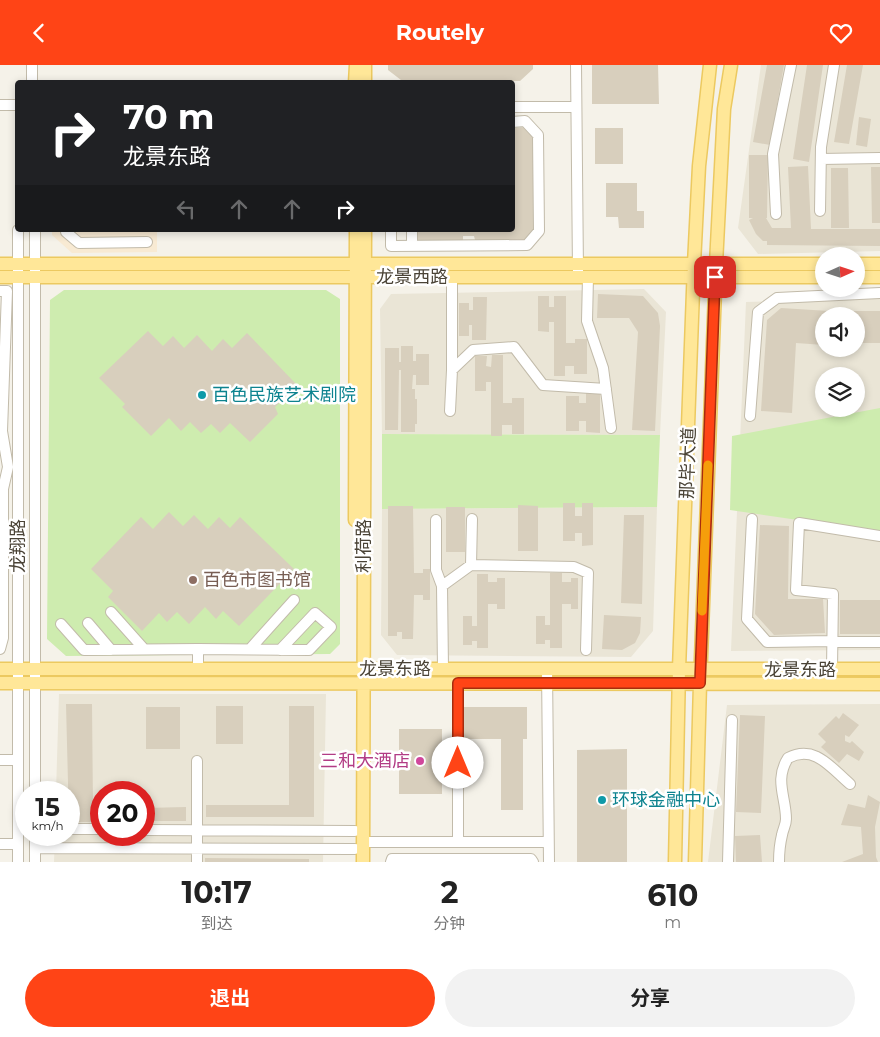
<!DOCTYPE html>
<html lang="zh">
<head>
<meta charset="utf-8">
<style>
  :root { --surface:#fff; --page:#f2f2f2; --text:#222; --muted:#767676; --accent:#ff4416 }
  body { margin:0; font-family:Montserrat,"Noto Sans SC",sans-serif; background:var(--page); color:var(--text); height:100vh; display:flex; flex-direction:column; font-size:19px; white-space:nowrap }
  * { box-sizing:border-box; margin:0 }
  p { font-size:16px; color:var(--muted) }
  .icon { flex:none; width:28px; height:28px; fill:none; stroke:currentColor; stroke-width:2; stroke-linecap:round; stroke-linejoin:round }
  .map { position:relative; height:797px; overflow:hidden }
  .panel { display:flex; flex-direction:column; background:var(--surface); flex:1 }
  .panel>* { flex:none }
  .top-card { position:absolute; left:15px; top:15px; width:500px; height:152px; border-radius:5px; box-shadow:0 2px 8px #0003; background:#202124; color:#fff; overflow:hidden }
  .needle { width:32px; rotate:87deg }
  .controls { position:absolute; left:815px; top:182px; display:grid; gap:10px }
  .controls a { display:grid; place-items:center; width:50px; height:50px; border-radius:50%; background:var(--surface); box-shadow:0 2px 8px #0003; font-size:25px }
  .speed { position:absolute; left:15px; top:716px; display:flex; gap:10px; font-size:25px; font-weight:700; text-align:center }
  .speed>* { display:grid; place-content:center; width:65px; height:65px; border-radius:50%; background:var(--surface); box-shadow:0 2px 8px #0003; line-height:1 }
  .speed small { font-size:12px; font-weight:400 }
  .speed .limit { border:8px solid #d22; background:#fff; color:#111 }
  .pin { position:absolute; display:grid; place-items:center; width:42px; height:42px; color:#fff; margin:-21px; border-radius:10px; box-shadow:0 2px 8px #0006 }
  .me { position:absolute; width:55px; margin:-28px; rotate:0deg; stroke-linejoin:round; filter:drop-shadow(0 0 4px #0008) }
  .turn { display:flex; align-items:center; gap:18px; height:105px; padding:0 25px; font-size:22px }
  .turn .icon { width:65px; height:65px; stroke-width:2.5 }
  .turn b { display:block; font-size:35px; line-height:42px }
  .lanes { display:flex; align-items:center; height:48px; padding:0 25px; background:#0003; justify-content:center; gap:25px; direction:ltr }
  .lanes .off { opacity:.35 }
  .eta { display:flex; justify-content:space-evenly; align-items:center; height:85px; text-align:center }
  .eta b { font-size:30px; font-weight:700; line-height:35px }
  .cta { display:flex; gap:10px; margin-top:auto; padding:10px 25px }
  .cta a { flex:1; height:58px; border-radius:30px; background:var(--accent); color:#fff; font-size:20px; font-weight:700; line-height:58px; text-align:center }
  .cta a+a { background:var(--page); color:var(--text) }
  header { display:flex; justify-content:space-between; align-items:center; height:65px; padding:0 25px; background:var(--accent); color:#fff; font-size:22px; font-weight:700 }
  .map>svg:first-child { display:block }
  .residential { fill:#eae5d6; fill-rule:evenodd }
  .commercial { fill:#f8ead3 }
  .green { fill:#ceecaf }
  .building { fill:#d8cfbd }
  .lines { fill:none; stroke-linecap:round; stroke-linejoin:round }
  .minor-casing { stroke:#c2bbaa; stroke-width:12 }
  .major-casing { stroke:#ecc960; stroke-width:15 }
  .minor { stroke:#fff; stroke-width:10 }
  .major { stroke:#ffe798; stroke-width:12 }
  .route-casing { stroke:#a62c0e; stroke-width:12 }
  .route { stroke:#ff4416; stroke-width:9 }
  .slow { stroke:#f59e0b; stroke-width:9 }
  .culture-dot { fill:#0f9aa8; stroke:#fff; stroke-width:2 }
  .education-dot { fill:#8d6e63; stroke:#fff; stroke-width:2 }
  .hotel-dot { fill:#d1479c; stroke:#fff; stroke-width:2 }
  .labels { text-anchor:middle; stroke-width:5; stroke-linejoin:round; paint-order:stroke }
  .street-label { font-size:18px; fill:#4a4336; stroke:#fff }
  .culture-label { font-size:18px; fill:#0d838f; stroke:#fff; text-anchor:start }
  .education-label { font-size:18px; fill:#785e54; stroke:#fff; text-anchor:start }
  .hotel-label { font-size:18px; fill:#b23c85; stroke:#fff; text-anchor:end }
</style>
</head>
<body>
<header><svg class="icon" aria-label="back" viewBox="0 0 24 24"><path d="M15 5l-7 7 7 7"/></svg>Routely<svg class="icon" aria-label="heart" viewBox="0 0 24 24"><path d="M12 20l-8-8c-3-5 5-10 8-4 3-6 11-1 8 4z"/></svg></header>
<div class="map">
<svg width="880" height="797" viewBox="0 0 880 797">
  <rect width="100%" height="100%" fill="#f5f2e9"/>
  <path class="residential" d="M761,0H880V186L758,189L738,163Z
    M644,224L666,247L660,370L382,369L380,244L391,229Z
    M880,233V585L731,586L746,237ZM824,251H856V284H824ZM824,311H856V344H824Z
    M657,442L653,566L631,592L397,590L381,570L382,444Z
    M59,629H326L323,797H54L55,770H69V728L56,727ZM101,728H144V770H101Z
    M880,639V797H708L727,640Z"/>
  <path class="commercial" d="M52,165H157V187L72,188L52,170Z"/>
  <path class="green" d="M64,225H326L340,234V579L330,589L66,591L47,574L50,235Z
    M880,343V467L730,445L732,371Z
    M382,369L660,370L657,442L382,444Z"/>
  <path class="building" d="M388,0H533V4L520,16L401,15L388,5Z
    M592,0H658L659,39H592Z
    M767,0H784L770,80L753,77Z
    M807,0H823L809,97L793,94Z
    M847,0H863L849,79L834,77Z
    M859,52L871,54L867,82L856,80Z
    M525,62L534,72L535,166L525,175H475L474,171H463V176H418V165H512V155H515L514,90H512V85H514V63Z
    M595,63H623V99H595Z
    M749,90H768L767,153H766L772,163H791L788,102L808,101L811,164H880V181L767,180V176H763L756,169L749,155L753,153H749Z
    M871,102H880V158H872Z
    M831,103H848L849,163H831Z
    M606,118H637V146H644V163H619L618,152H606Z
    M598,229L643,231L658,248L660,261L655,366L632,365L638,267L629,253H597Z
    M538,231H549V242H554V231H566V278H575V274H587V309H574V301H565V311H554V257H549V267L538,266Z
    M473,232H487L486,275H472V260H469V271H459V238H469V245H473Z
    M781,243L829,246L828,251H824V280L796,278L792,348L761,346L767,255Z
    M841,246H880V278H856V251H841Z
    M148,266L163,281L173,271L184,283L197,270L212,286L223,274L232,283L247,268L298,321L275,342L278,349L250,377L230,358L220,368L211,359L201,368L190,357L181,366L169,353L151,371L122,342L125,339L99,313Z
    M401,281H413V296H416V289H429V320H416V310H413L412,324H415V334H417V359H415V367H401V305H399L398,365H385V283H399V297H401Z
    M492,290H503V338H512V333H524V369H512V360H502V371H491V317H486V326H475V291H487L486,301L491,302Z
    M586,326H600V368L586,367V356H579V366H566V331H579V338H586Z
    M563,438H575V451H582V438H593V480L582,481V468H575V476H563Z
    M518,440L538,441V486H518Z
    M388,441H413L414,508H423V504H430V535H423V530H414L413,574H402V567H397V571H388Z
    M446,442H465V487H446Z
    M169,447L183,461L194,450L208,464L219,452L230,463L240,452L294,504L239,561L223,546L216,554L205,542L189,559L177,547L167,557L159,548L142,566L108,532L113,526L91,504L141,452L153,464Z
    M624,450H644L642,539L621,538Z
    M760,460L789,461L788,534H823L825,568L774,570L755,549Z
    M550,508H562V517H571V513H578V544H571V539H562V583H550V575H545V579H536V551H545V560H550Z
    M477,509H488V517H497V513H505V544H497V539H488V583H477V576H472V580H463V551H472V561H477Z
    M840,535H880V569H840Z
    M604,550L641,552L640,568L635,578L622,585L602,584Z
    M66,639H92L93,743H101V757H69Z
    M216,641H243V679H216Z
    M289,641H314V752H206V740H289Z
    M146,642H180V684H146Z
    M461,642H527V674H523V745H501V674H461Z
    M843,648L859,660L849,672L845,670V676L850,678L852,676L864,687L859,696L847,689L839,698L821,682L826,677L818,669L836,651L839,654Z
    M740,650L765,651L761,748L736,747Z
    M399,664H442V729H399Z
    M627,684V797H577V685Z
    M868,730L880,737L875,762L876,792L878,797H842L863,789L861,762L841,760L848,739L865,743Z
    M186,742V756H144V743Z
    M760,770L762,797H736L735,771Z
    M205,793L309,794V797H205Z"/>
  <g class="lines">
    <defs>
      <path id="minor" d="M576,0L578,206
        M32,18V0
        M0,40H18
        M512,42H576
        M821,94L880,93
        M820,146L821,82L834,0
        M776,149L773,89L791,0
        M18,165V797
        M35,165V728
        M66,165V167L79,178L147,177
        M391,165V181L527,180L539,166L538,70L525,56L512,57
        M412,181V165
        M588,212L587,256L603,303L611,363
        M0,226H7L2,366L8,402L3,424V573L0,584
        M452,305V212
        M450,346L452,305L473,285L514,282L543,320L606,324
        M750,351L758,247L777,233L880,228
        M752,454L747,554L767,577L832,576
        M436,455V505L442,521
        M471,500L472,454
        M111,547L144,584
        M88,558L111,585
        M61,559L84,585L198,584
        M832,577H880
        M250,584L294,535
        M198,604V584C235,584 272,585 309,585L331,562L315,548L280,585
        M443,604L442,521L471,500L574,502L588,508L586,585
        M547,604L549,797
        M832,605L833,529L796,525L799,458L880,471
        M0,695H18
        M69,764H101
        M144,765L355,766
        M363,777H548
        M458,777V618
        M0,779H18
        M35,783L355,784
        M35,797V770
        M197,797V696
        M391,797L392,794H531L533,797
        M728,797L732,655
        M779,797C779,788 780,778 782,770C783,764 786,760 786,754C786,732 774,715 788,693C815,679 831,703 850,719"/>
      <path id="major" d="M355,18L356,0
        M365,18V0
        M0,199H824
        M856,199H880
        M0,212H824
        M856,212H880
        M355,455L356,165
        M0,604H880
        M0,618L880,619
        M363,797L365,165
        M675,797L679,604L694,199L699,101L710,0
        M695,797L700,619L716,199L724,44L731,0"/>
    </defs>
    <use href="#minor" class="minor-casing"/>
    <use href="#major" class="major-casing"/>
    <use href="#minor" class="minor"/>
    <use href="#major" class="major"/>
  </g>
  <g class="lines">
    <defs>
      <path id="route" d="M458,698V618H700L715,212"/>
    </defs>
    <use href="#route" class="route-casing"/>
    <use href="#route" class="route"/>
    <path class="slow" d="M702,546L708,400"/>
  </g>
  <g class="culture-dot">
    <circle cx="202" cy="330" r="5"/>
    <circle cx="602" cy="735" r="5"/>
  </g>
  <circle class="education-dot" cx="193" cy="515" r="5"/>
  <circle class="hotel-dot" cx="420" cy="696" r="5"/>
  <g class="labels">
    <g class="street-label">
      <text x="412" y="218">龙景西路</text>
      <text transform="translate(688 398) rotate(-88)" y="6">那毕大道</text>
      <text transform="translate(18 481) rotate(-90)" y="6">龙翔路</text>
      <text transform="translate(364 481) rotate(-90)" y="6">利荷路</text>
      <text x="395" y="610">龙景东路</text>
      <text x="800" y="611">龙景东路</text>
    </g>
    <g class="culture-label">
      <text x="212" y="336">百色民族艺术剧院</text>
      <text x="612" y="741">环球金融中心</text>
    </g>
    <g class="education-label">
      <text x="203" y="521">百色市图书馆</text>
    </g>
    <g class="hotel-label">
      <text x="410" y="702">三和大酒店</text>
    </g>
  </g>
</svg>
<div class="controls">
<a><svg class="needle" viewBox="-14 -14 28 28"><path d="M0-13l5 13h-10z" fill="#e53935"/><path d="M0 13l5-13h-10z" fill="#767676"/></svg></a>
<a><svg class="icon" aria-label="sound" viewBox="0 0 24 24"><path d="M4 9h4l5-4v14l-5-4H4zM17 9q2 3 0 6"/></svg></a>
<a><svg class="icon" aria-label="layers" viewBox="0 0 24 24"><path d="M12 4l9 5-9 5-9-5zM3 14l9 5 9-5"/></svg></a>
</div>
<div class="speed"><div>15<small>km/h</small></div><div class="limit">20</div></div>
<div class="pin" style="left:715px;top:212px;background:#d93025"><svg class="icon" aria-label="arrive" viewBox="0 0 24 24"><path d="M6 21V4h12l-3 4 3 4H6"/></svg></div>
<svg class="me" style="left:458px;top:698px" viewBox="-20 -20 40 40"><circle r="19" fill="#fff"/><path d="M0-13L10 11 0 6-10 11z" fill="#ff4416"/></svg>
<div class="top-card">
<div class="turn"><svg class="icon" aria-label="right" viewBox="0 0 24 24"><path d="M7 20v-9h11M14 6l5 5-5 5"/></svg><div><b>70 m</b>龙景东路</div></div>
<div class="lanes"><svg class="icon off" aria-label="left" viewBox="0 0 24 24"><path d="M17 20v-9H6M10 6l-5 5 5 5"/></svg><svg class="icon off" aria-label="ahead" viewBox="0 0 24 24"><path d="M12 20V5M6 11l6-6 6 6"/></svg><svg class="icon off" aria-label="ahead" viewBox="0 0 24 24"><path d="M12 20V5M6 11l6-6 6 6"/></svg><svg class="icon" aria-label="right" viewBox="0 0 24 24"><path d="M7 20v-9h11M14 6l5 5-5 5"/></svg></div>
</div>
</div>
<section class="panel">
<div class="eta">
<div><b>10:17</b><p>到达</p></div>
<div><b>2</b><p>分钟</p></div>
<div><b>610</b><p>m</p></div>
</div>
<div class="cta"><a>退出</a><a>分享</a></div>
</section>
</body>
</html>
